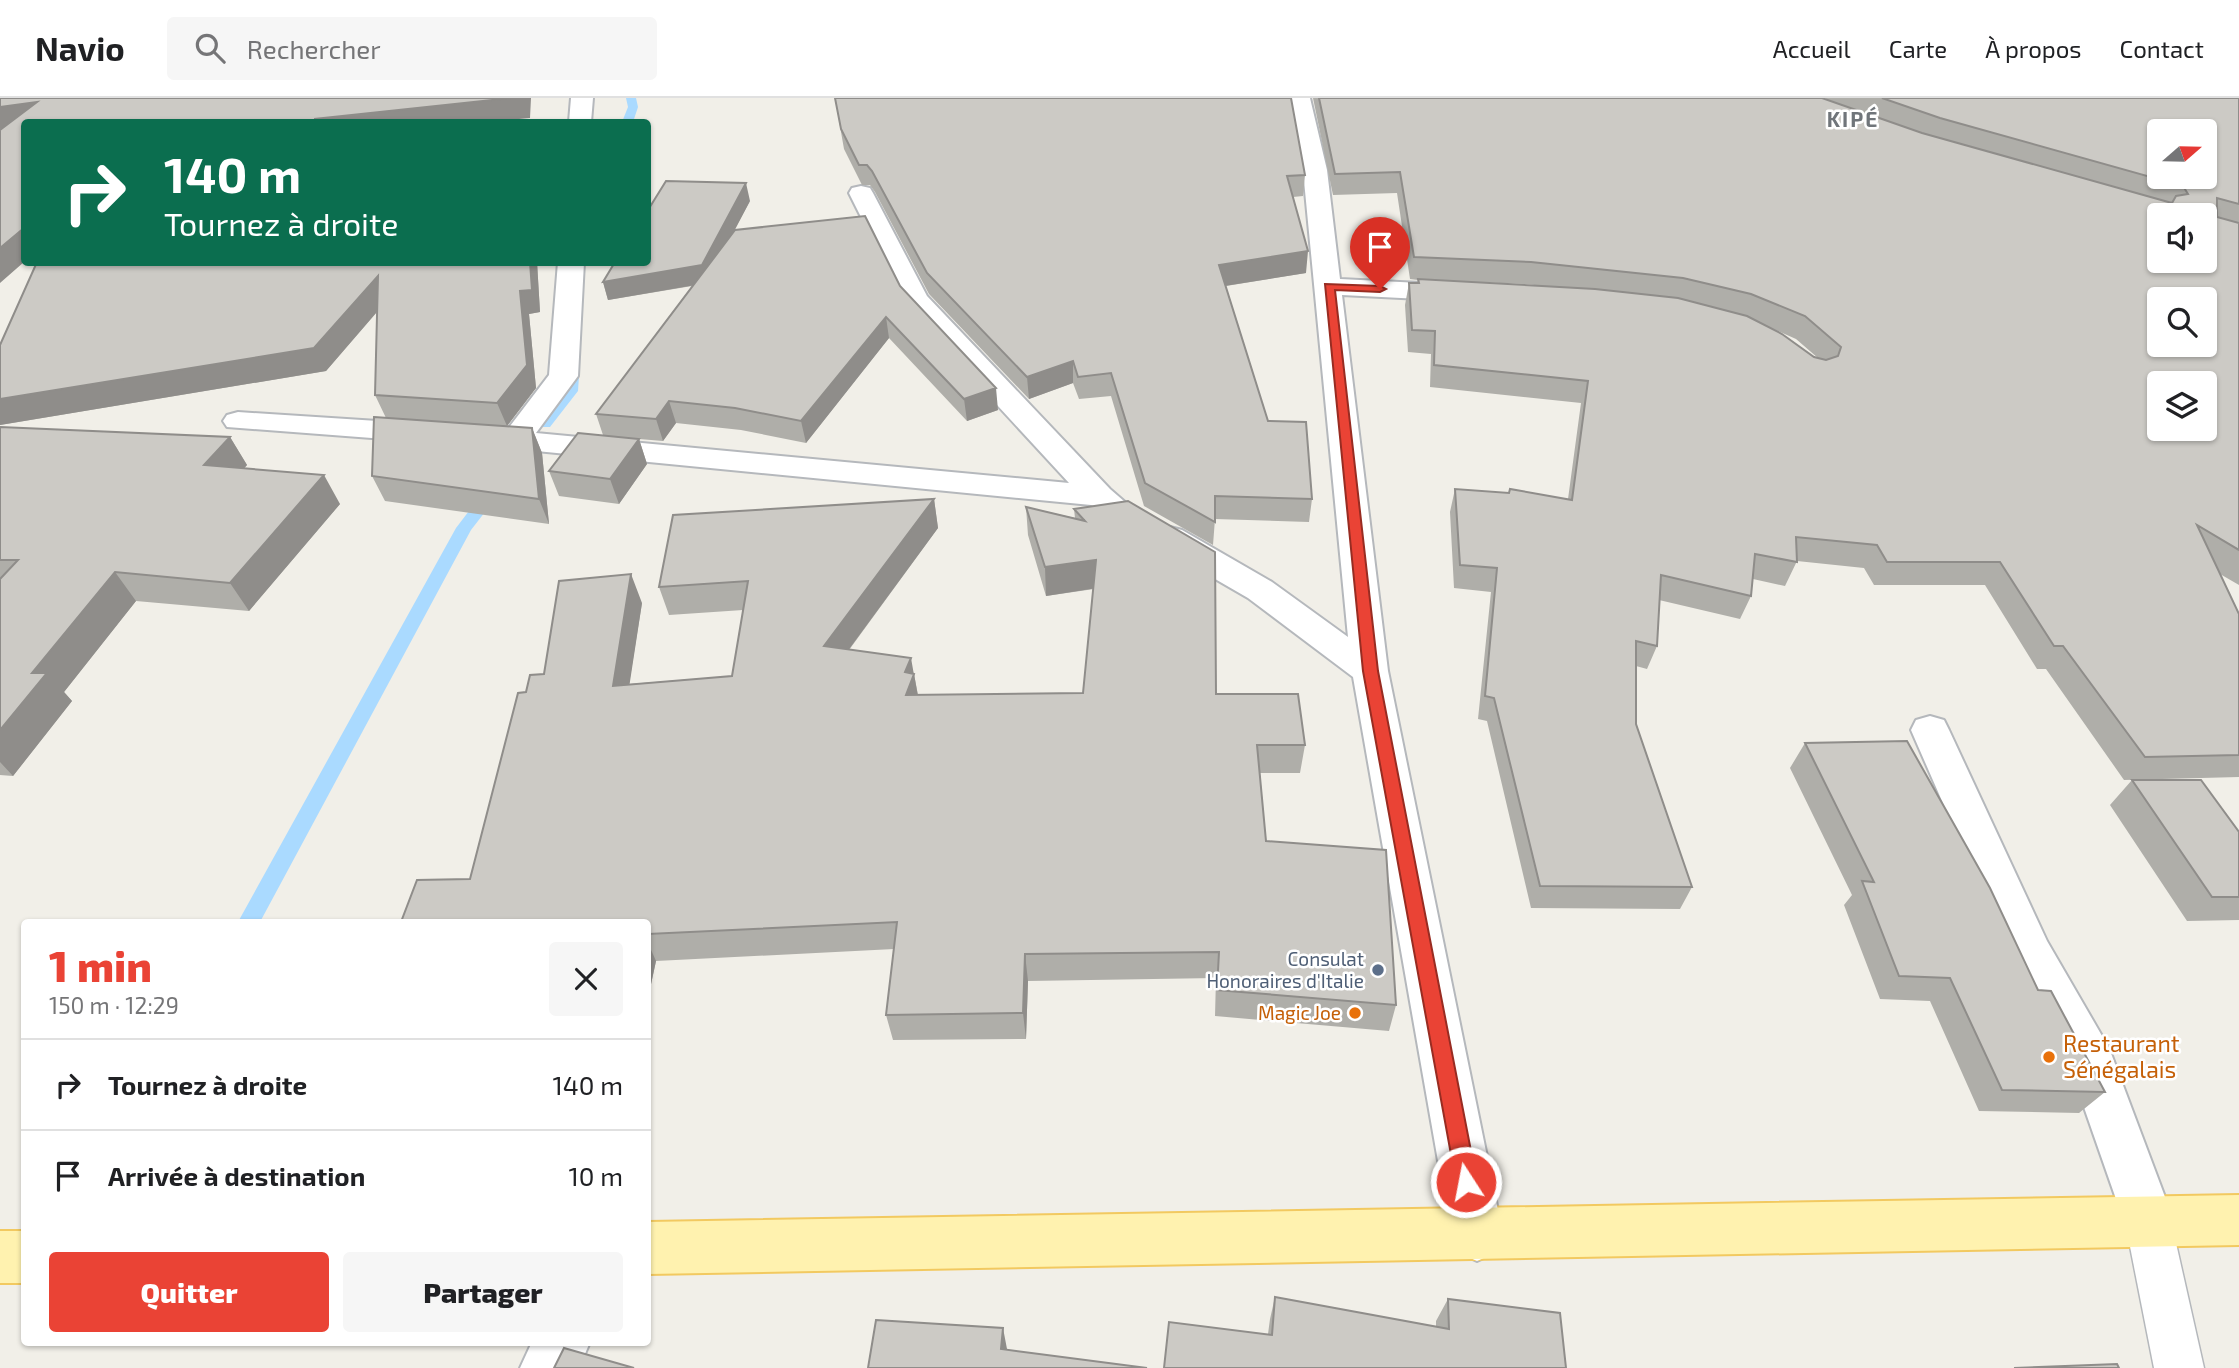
<!DOCTYPE html>
<html lang="fr">
<head>
<meta charset="utf-8">
<style>
  :root { --surface:#fff; --page:#f6f6f6; --text:#202124; --muted:#757577; --line:#e0e0e0; --accent:#ea4335 }
  body { margin:0; font-family:"Exo 2",sans-serif; background:var(--page); color:var(--text); height:100vh; display:flex; flex-direction:column; font-size:26px; white-space:nowrap }
  * { box-sizing:border-box; margin:0 }
  p { font-size:23px; color:var(--muted) }
  .icon { flex:none; width:38px; height:38px; fill:none; stroke:currentColor; stroke-width:2; stroke-linecap:round; stroke-linejoin:round }
  .map { position:relative; flex:1; overflow:hidden }
  .drawer { position:absolute; left:21px; top:821px; width:630px; height:427px; display:flex; flex-direction:column; background:var(--surface); border-radius:7px; box-shadow:0 2px 5px #0004 }
  .drawer>* { flex:none }
  .guide { position:absolute; left:21px; top:21px; width:630px; height:147px; border-radius:7px; box-shadow:0 2px 5px #0004; background:#0b6e4f; color:#fff; overflow:hidden }
  .needle { width:46px; rotate:70deg }
  .fabs { position:absolute; left:2147px; top:21px; display:grid; gap:14px }
  .fabs a { display:grid; place-items:center; width:70px; height:70px; border-radius:7px; background:var(--surface); box-shadow:0 2px 5px #0004; font-size:35px }
  .pin { position:absolute; display:grid; place-items:center; width:60px; height:60px; color:#fff; margin:-72px -30px; border-radius:50% 50% 50% 0; rotate:-45deg; box-shadow:0 0 7px #0007 }
  .pin .icon { rotate:45deg }
  .me { position:absolute; width:77px; margin:-38px; rotate:349deg; stroke-linejoin:round; filter:drop-shadow(0 0 5px #0008) }
  .turn { display:flex; align-items:center; gap:24px; height:147px; padding:0 28px; font-size:32px }
  .turn .icon { width:91px; height:91px; stroke-width:2.5 }
  .turn b { display:block; font-size:49px; line-height:60px }
  .round { display:grid; place-items:center; flex:none; width:74px; height:74px; border-radius:7px; background:var(--page) }
  .head { display:flex; align-items:center; justify-content:space-between; height:119px; padding:0 28px }
  h1 { font-size:42px; font-weight:800; line-height:52px; color:var(--accent) }
  .cta { display:flex; gap:14px; margin-top:auto; padding:14px 28px }
  .cta a { flex:1; height:80px; border-radius:7px; background:var(--accent); color:#fff; font-size:28px; font-weight:800; line-height:80px; text-align:center }
  .cta a+a { background:var(--page); color:var(--text) }
  ul { padding:0; list-style:none }
  li { display:flex; align-items:center; gap:21px; height:91px; padding:0 28px; border-top:2px solid var(--line) }
  li div { flex:1 }
  li b { display:block; font-size:26px }
  li em { font-style:normal }
  header { display:flex; align-items:center; gap:42px; box-sizing:border-box; height:98px; padding:0 35px; background:var(--surface); border-bottom:2px solid var(--line) }
  header strong { font-size:33px }
  nav { display:flex; gap:38px; margin-inline-start:auto; font-size:24px }
  .search { width:490px; height:63px; background:var(--page); display:flex; align-items:center; gap:18px; box-sizing:border-box; padding:0 24px; border-radius:7px; color:var(--muted); font-size:26px }
  .map>svg:first-child { display:block }
  .lines { fill:none; stroke-linecap:round; stroke-linejoin:round }
  .stream { fill:#aadaff; fill-rule:evenodd }
  .service-casing { stroke:#b5b8bc; stroke-width:3 }
  .minor-casing { stroke:#b5b8bc; stroke-width:4 }
  .primary-casing { stroke:#f2c960; stroke-width:4 }
  .service { fill:#fff; fill-rule:evenodd }
  .minor { fill:#fff; fill-rule:evenodd }
  .primary { fill:#fff2af; fill-rule:evenodd }
  .wall { fill:#afaea9; fill-rule:evenodd }
  .shaded-wall { fill:#8f8d8a }
  .building { fill:#cccac5; stroke:#8f8d8a; stroke-width:2; fill-rule:evenodd }
  .route { fill:#ea4335; stroke:#982c22; stroke-width:2 }
  .service-dot { fill:#5c6f8a; stroke:#fff; stroke-width:2.5 }
  .food-dot { fill:#e8710a; stroke:#fff; stroke-width:2.5 }
  .labels { text-anchor:middle; stroke-width:5; stroke-linejoin:round; paint-order:stroke }
  .service-label { font-size:19px; fill:#4e5e75; stroke:#fff; text-anchor:end }
  .food-label { font-size:19px; fill:#c56008; stroke:#fff; text-anchor:end }
  .far-district-label { font-size:21px; font-weight:bold; letter-spacing:2px; fill:#70757a; stroke:#fff }
  .near-food-label { font-size:23px; fill:#c56008; stroke:#fff; text-anchor:start }
</style>
</head>
<body>
<header>
<strong>Navio</strong>
<div class="search"><svg class="icon" aria-label="search" viewBox="0 0 24 24"><circle cx="10" cy="10" r="6"/><path d="M15 15l6 6"/></svg>Rechercher</div>
<nav><a>Accueil</a><a>Carte</a><a>À propos</a><a>Contact</a></nav>
</header>
<div class="map">
<svg width="2239" height="1270" viewBox="0 0 2239 1270">
  <rect width="100%" height="100%" fill="#f1efe8"/>
  <g class="lines">
    <path class="stream" d="M626,0H636L638,9L633,24H622L628,9Z
      M573,259L580,263L578,293L550,329H540L537,326L564,293L566,263Z
      M491,391L499,396L471,432L260,824H238L456,430L485,392Z"/>
    <defs>
      <path id="service" d="M2148,1100L2165,1107L2171,1123L2204,1270H2154L2125,1123L2131,1107Z"/>
      <path id="minor" d="M571,0H593L591,24H569Z
        M1288,0H1310L1327,72L1340,181L1460,187L1470,189L1473,195L1470,201L1460,203L1342,197L1388,573L1503,1137L1495,1155L1477,1163L1459,1155L1451,1137L1353,579L1248,500L1158,448L1153,440L1158,432L1170,429L1182,432L1272,484L1348,539L1303,72Z
        M861,88L870,90L873,95L927,198L1110,391L1125,404L1120,411L1109,414L1091,407L484,348L473,346L469,339L473,332L484,330L507,332L549,277L558,164H584L578,278L536,335L1069,385L905,207L849,95L852,90Z
        M238,314L424,326L435,329L439,335L435,341L424,344L227,329L223,323L227,317Z
        M1930,618L1944,622L1949,632L2047,843L2109,950L2174,1123L2166,1141L2148,1148L2130,1141L2071,972L2008,854L1911,632L1916,622Z
        M532,1244H590L579,1270H520Z"/>
      <path id="primary" d="M2239,1097V1147L648,1176V1124Z
        M0,1133H24V1185H0Z"/>
    </defs>
    <use href="#service" class="service-casing"/>
    <use href="#minor" class="minor-casing"/>
    <use href="#primary" class="primary-casing"/>
    <use href="#service" class="service"/>
    <use href="#minor" class="minor"/>
    <use href="#primary" class="primary"/>
  </g>
  <path class="wall" d="M835,0L1305,77L1303,98L1293,99L1306,175L1226,188L1268,323L1312,401L1309,424L1215,421L1213,447L1144,408L1111,298L1079,301L1073,285L1029,301L929,196L875,94L870,87H862L844,51Z
    M1313,0H1822L1828,2L1825,0H2239V487L2220,476L2239,516V679L2124,682L2046,571H2037L1985,487H1874L1864,470L1797,463L1785,488L1753,481L1751,498L1740,521L1659,502L1657,548L1647,571L1636,568V626L1692,789L1680,811L1531,810L1487,623L1478,621L1491,494L1454,490L1450,414L1455,391L1568,401L1581,305L1430,289L1431,256L1408,254L1405,207L1409,185H1417L1418,182L1410,181L1397,95L1333,97ZM1422,182L1526,186L1543,188ZM1769,229L1796,241L1818,260L1814,259Z
    M750,103L734,132L900,188L998,312L967,323L889,240L806,345L741,332L676,325L663,343L639,341L647,366L619,406L559,398L549,373L603,337L596,316L692,188L608,202L603,184Z
    M37,164H537L540,214L529,216L536,290L507,328L532,330L542,355L549,426L385,403L372,378L386,320L375,297L377,214L326,273L0,327V247Z
    M0,329L230,339L247,367L243,371L340,406L249,513L136,503L64,594L72,603L13,678L0,677Z
    M934,401L938,430L849,552L914,576L918,597L1083,595L1094,491L1046,498L1028,437L1026,409L1075,420L1074,411L1128,403L1216,596L1305,647L1300,675H1260L1266,743L1396,907L1389,933L1215,918L1216,880L1028,883L1026,941L893,942L886,917L894,851L656,863L648,900V824L470,781L526,594L544,576L642,505L629,586L732,578L743,512L669,517L659,489Z
    M1805,645L2038,892L2105,994L2079,1015L1979,1013L1930,903L1880,901L1844,807L1852,797L1790,670Z
    M2132,682L2239,734V822L2187,823L2110,707Z
    M1275,1199L1436,1229V1223L1448,1201L1566,1270L1268,1236L1270,1221Z"/>
  <path class="shaded-wall" d="M511,0H531L530,20L484,24H315V21Z
    M37,4L24,28L0,31V9Z
    M746,85L750,103L707,185L608,202L603,184Z
    M24,130V164L0,185V150Z
    M1308,153L1306,175L1218,189L1219,167Z
    M530,164H537L540,214L529,216L536,290L507,328L497,305L520,193Z
    M378,178L388,201L326,273L0,327V301Z
    M886,219L889,240L806,345L801,323Z
    M1073,263V285L1029,301L1027,279Z
    M996,290L998,312L967,323L964,301Z
    M669,303L676,325L663,343L656,321Z
    M532,330L542,355L549,426L539,401Z
    M230,339L247,367L222,396L204,367Z
    M639,341L647,366L619,406L610,381Z
    M324,377L340,406L249,513L230,485Z
    M934,401L938,430L830,577L824,548Z
    M1096,462L1097,490L1046,498L1045,469Z
    M115,474L136,503L64,594L72,603L13,678L0,664V632L32,575Z
    M631,476L642,505L625,616L613,588Z
    M911,560L914,577V576L919,604L906,597L905,574Z
    M648,845L656,863L648,900Z
    M1025,856L1028,883L1026,941L1023,915Z
    M1003,1230L1007,1251L1005,1270L1001,1251Z"/>
  <path class="building" d="M0,0H511L315,21V24H24V130L0,150V32L37,4L0,9Z
    M835,0H1291L1305,77L1287,78L1308,153L1219,167L1268,323L1306,324L1312,401L1215,398V424L1145,385L1111,275L1078,279L1073,263L1027,279L927,175L872,73L867,67H859L841,31Z
    M1319,0H1822L1922,35L2172,105L2176,98L2188,96L2183,88L1940,20L1882,0H2239V106L2217,100V119L2239,125V452L2197,427L2239,516V657L2145,659L2063,548H2054L2000,464H1887L1877,447L1796,439L1797,464L1755,456L1751,498L1661,477L1657,548L1636,543V626L1692,789L1540,788L1494,600L1485,598L1497,470L1460,467L1455,391L1509,395L1510,391L1572,402L1588,283L1434,267L1435,233L1412,232L1409,185H1419L1418,181L1595,191L1678,200L1747,218L1782,236L1814,259L1826,262L1838,258L1841,249L1805,218L1751,196L1683,180L1531,164L1414,159L1400,74L1335,76ZM2160,33H2205V79H2160ZM2160,117H2205V163H2160ZM2160,201H2205V247H2160ZM2160,285H2205V331H2160Z
    M666,83L746,85L702,167L603,184L615,164H648V112Z
    M865,118L900,188L996,290L964,301L886,219L801,323L735,310L669,303L656,321L596,316L735,132Z
    M37,164H530L532,192L520,193L527,267L497,305L375,297L378,178L314,250L0,301V247Z
    M374,319L532,330L539,401L372,378Z
    M0,329L230,339L204,367L324,377L230,485L115,474L32,575H47L0,632V481L18,462H0Z
    M578,335L639,341L610,381L549,373Z
    M934,401L824,548L911,560L905,574L914,576L906,597L1083,595L1096,462L1045,469L1026,409L1085,423L1074,411L1128,403L1215,454L1216,596H1298L1305,647H1257L1266,743L1386,752L1396,907L1217,892L1219,854L1025,856L1023,915L886,917L897,824L648,836V824H401L417,782L470,781L518,595L526,594L530,577L544,576L559,483L631,476L613,588L732,578L748,483L659,489L673,417Z
    M1907,643L1990,790L2038,892L2051,893L2105,994L2002,992L1950,880L1899,878L1862,783L1874,784L1805,645Z
    M2132,682H2201L2239,734V799H2212Z
    M1275,1199L1449,1231L1448,1201L1560,1215L1566,1270H1164L1169,1224L1272,1237Z
    M876,1222L1003,1230L1001,1251L1147,1270H868Z
    M564,1250L634,1270H554Z
    M2117,1266L2119,1270H2014Z"/>
  <path class="route" d="M1325,186L1380,188L1386,191L1380,194L1335,192L1378,573L1477,1084L1474,1091L1466,1094L1459,1091L1456,1084L1363,573Z"/>
  <circle class="service-dot" cx="1378" cy="872" r="7"/>
  <g class="food-dot">
    <circle cx="1355" cy="915" r="7"/>
    <circle cx="2049" cy="959" r="7"/>
  </g>
  <g class="labels">
    <g class="service-label">
      <text x="1364" y="868">Consulat<tspan x="1364" dy="22">Honoraires d'Italie</tspan></text>
    </g>
    <g class="food-label">
      <text x="1341" y="922">Magic Joe</text>
    </g>
    <g class="far-district-label">
      <text x="1853" y="29">KIPÉ</text>
    </g>
    <g class="near-food-label">
      <text x="2063" y="954">Restaurant<tspan x="2063" dy="26">Sénégalais</tspan></text>
    </g>
  </g>
</svg>
<div class="fabs">
<a><svg class="needle" viewBox="-14 -14 28 28"><path d="M0-13l5 13h-10z" fill="#e53935"/><path d="M0 13l5-13h-10z" fill="#757577"/></svg></a>
<a><svg class="icon" aria-label="sound" viewBox="0 0 24 24"><path d="M4 9h4l5-4v14l-5-4H4zM17 9q2 3 0 6"/></svg></a>
<a><svg class="icon" aria-label="search" viewBox="0 0 24 24"><circle cx="10" cy="10" r="6"/><path d="M15 15l6 6"/></svg></a>
<a><svg class="icon" aria-label="layers" viewBox="0 0 24 24"><path d="M12 4l9 5-9 5-9-5zM3 14l9 5 9-5"/></svg></a>
</div>
<div class="pin" style="left:1380px;top:191px;background:#d93025"><svg class="icon" aria-label="arrive" viewBox="0 0 24 24"><path d="M6 21V4h12l-3 4 3 4H6"/></svg></div>
<svg class="me" style="left:1466px;top:1084px" viewBox="-20 -20 40 40"><circle r="17" fill="#ea4335" stroke="#fff" stroke-width="3"/><path d="M0-11L8 9 0 5-8 9z" fill="#fff"/></svg>
<div class="guide">
<div class="turn"><svg class="icon" aria-label="right" viewBox="0 0 24 24"><path d="M7 20v-9h11M14 6l5 5-5 5"/></svg><div><b>140 m</b>Tournez à droite</div></div>
</div>
<section class="drawer">
<div class="head"><div><h1>1 min</h1><p>150 m · 12:29</p></div><a class="round"><svg class="icon" aria-label="close" viewBox="0 0 24 24"><path d="M6 6l12 12M18 6L6 18"/></svg></a></div>
<ul>
<li><svg class="icon" aria-label="right" viewBox="0 0 24 24"><path d="M7 20v-9h11M14 6l5 5-5 5"/></svg><div><b>Tournez à droite</b></div><em>140 m</em></li>
<li><svg class="icon" aria-label="arrive" viewBox="0 0 24 24"><path d="M6 21V4h12l-3 4 3 4H6"/></svg><div><b>Arrivée à destination</b></div><em>10 m</em></li>
</ul>
<div class="cta"><a>Quitter</a><a>Partager</a></div>
</section>
</div>
</body>
</html>
